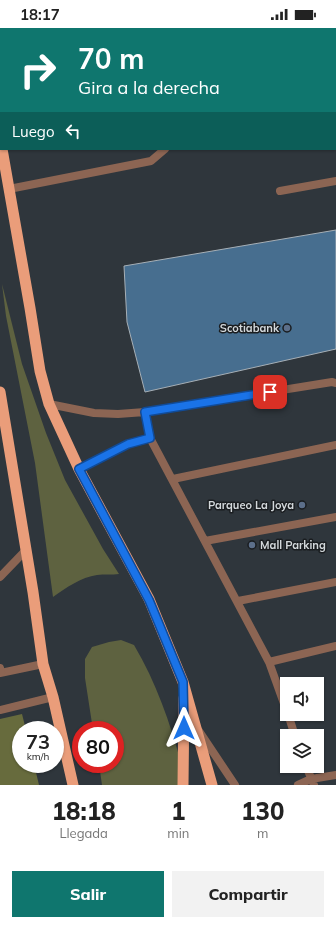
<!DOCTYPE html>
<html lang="es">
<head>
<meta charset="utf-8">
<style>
  :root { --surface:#fff; --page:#f2f2f2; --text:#222; --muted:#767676; --accent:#0f766e }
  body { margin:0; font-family:Mulish,sans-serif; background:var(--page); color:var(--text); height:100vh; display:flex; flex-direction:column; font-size:15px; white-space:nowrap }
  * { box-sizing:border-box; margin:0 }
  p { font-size:13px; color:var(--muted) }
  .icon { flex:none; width:22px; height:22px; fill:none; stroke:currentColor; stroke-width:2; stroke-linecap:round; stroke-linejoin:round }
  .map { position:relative; height:757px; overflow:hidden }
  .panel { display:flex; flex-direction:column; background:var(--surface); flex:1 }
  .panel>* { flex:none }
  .guide { position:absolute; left:0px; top:0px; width:336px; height:122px; box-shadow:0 1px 3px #0004; background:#0f766e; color:#fff; overflow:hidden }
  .fabs { position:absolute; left:280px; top:649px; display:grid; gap:8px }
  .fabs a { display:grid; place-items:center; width:44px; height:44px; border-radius:0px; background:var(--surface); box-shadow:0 1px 3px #0004; font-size:20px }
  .speed { position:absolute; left:12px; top:693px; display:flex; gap:8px; font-size:20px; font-weight:700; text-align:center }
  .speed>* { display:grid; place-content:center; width:52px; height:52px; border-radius:50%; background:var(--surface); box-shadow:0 1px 3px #0004; line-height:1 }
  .speed small { font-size:10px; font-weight:400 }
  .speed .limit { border:6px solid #d22; background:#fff; color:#111 }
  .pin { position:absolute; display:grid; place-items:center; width:34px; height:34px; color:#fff; margin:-17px; border-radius:8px; box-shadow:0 2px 6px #0006 }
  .me { position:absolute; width:44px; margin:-22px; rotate:0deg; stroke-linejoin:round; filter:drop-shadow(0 0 3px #0008) }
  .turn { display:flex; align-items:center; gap:14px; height:84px; padding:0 12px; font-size:18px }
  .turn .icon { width:52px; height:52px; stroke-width:2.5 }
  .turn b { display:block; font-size:28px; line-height:34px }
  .then { display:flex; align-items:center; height:38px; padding:0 12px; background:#0003; gap:8px; font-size:15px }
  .eta { display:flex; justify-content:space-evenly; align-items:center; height:68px; text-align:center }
  .eta b { font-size:24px; font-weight:800; line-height:28px }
  .primary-button { display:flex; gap:8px; margin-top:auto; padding:8px 12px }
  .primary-button a { flex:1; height:46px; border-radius:0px; background:var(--accent); color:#fff; font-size:16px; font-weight:800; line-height:46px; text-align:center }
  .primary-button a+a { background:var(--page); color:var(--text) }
  .status { display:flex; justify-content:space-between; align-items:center; height:28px; padding:0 20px; background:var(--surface); direction:ltr }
  .status svg { height:11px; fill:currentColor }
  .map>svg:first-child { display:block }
  .green { fill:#5e6240 }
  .forest { fill:#676b3d }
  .building { fill:#476e8f; stroke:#a6afb6 }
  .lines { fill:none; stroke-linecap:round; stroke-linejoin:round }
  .service { stroke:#8c6553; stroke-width:8 }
  .minor { stroke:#8c6553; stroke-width:8 }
  .trunk { stroke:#ea9d7a; stroke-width:11 }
  .route-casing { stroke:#114b97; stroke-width:10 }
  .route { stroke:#1a73e8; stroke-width:7 }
  .service-dot { fill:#5c6f8a; stroke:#1a1d20; stroke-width:1.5 }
  .labels { text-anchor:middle; stroke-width:3; stroke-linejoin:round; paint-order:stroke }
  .poi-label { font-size:11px; font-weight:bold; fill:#d3d8db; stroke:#1a1d20; text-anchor:end }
</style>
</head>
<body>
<div class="status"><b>18:17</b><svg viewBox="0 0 49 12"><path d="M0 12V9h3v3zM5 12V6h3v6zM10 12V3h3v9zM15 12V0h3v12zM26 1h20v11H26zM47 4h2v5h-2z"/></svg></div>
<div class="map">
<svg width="336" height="757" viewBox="0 0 336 757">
  <rect width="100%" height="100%" fill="#2f363c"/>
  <path class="green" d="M2,256L22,336L46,405L65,452L103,521L119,546C112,547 104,546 97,547C81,549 66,560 53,569L35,435L6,288Z
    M121,612L134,617C160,661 174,707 187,757H102L99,736H115V702H93L85,650V631L92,619L109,614Z"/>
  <path class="forest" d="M22,686L26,702H21V736H34L39,757H0V691Z"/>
  <path class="building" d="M336,202V321L145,364L127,294L124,238Z"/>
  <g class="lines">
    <path class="service" d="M116,0V1
      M9,161L151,133L165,121
      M49,376L94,385L118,386L145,384L332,354L336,355
      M145,384L150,410L269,634L287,684
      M79,441L128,416L150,410
      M173,451L336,417
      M205,513L336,489
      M238,573L336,554
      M269,634L336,618
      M0,645L43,636
      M0,682L53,669
      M288,686L295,708
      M199,703L235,757
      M306,738L314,757
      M298,757L311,751L336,747"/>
    <path class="minor" d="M280,163L336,153
      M0,549L26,522
      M0,640L1,644"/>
    <path class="trunk" d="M2,121L30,280L40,343L49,376L79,441L149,571L183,654L212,757
      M0,364L33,564L43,636L53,669L73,757
      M183,757L184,670"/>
  </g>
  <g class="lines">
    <defs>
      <path id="route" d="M184,700L183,654L149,572L79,441L128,416L150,410L145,384L270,364"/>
    </defs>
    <use href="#route" class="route-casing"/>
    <use href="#route" class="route"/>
  </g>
  <g class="service-dot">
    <circle cx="287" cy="300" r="4"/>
    <circle cx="302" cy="477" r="4"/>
    <circle cx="252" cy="517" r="4"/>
  </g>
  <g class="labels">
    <g class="poi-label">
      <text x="279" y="304">Scotiabank</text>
      <text x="294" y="481">Parqueo La Joya</text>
      <text x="260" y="521" text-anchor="start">Mall Parking</text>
    </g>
  </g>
</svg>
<div class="fabs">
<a><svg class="icon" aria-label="sound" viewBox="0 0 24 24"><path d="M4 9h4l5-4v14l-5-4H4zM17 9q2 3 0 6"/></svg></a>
<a><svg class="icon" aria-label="layers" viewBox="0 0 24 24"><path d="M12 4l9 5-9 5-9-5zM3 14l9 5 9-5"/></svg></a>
</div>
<div class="speed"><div>73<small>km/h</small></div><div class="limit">80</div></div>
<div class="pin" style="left:270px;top:364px;background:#d93025"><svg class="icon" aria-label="arrive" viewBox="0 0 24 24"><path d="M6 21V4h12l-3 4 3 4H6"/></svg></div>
<svg class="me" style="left:184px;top:700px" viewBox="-20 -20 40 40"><path d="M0-17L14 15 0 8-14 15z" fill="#1a73e8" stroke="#fff" stroke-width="4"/></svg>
<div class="guide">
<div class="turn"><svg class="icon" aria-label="right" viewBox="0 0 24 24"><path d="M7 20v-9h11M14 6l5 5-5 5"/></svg><div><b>70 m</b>Gira a la derecha</div></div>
<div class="then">Luego<svg class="icon" aria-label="left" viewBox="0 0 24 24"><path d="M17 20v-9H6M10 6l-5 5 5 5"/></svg></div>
</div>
</div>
<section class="panel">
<div class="eta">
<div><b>18:18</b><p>Llegada</p></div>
<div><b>1</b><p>min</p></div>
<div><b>130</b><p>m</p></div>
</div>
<div class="primary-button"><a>Salir</a><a>Compartir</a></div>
</section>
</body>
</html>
